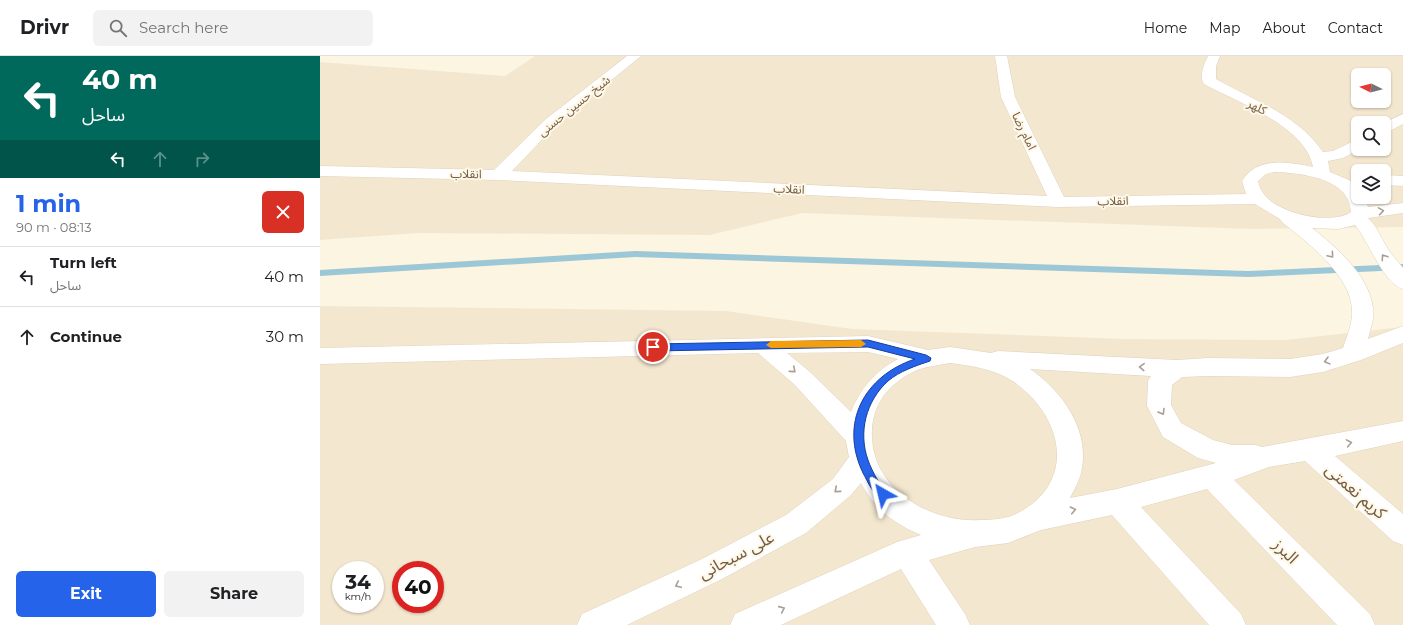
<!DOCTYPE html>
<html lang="en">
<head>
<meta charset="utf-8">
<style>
  :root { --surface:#fff; --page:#f2f2f2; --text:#202124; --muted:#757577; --line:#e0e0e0; --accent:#2563eb }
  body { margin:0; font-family:Montserrat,"Noto Sans Arabic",sans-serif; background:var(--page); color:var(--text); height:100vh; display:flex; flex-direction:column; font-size:15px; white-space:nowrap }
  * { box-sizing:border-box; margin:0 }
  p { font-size:13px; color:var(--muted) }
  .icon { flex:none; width:22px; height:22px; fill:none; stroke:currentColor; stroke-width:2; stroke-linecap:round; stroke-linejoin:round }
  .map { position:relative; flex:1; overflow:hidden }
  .panel { display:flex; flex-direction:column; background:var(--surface); width:320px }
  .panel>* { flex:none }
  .hud { background:#00695c; color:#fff; overflow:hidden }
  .needle { width:26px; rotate:276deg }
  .buttons { position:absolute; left:1031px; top:12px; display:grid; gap:8px }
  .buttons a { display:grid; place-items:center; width:40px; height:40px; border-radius:6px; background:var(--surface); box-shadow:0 1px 3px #0004; font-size:20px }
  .speed { position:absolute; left:12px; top:505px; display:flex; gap:8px; font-size:20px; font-weight:700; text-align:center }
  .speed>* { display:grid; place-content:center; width:52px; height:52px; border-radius:50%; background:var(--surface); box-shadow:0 1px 3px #0004; line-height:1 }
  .speed small { font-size:10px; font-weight:400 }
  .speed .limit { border:6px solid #d22; background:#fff; color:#111 }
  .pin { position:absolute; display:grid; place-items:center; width:34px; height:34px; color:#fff; margin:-17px; border:2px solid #fff; border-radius:50%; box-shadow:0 1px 4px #0007 }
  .me { position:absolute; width:44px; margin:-22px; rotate:323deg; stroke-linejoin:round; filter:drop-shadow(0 0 3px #0008) }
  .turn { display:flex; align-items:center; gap:14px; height:84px; padding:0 16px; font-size:18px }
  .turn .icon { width:52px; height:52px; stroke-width:2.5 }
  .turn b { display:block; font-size:28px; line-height:34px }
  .lanes { display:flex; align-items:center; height:38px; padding:0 16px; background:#0003; justify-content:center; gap:20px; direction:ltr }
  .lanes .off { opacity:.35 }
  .round { display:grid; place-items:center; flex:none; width:42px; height:42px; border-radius:6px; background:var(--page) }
  .summary { display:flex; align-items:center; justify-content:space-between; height:68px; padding:0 16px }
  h1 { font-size:24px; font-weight:700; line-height:30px; color:var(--accent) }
  .primary-button { display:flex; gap:8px; margin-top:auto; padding:8px 16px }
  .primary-button a { flex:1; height:46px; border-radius:6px; background:var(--accent); color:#fff; font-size:16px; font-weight:700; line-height:46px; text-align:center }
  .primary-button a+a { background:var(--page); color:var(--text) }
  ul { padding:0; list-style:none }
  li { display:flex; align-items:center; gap:12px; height:60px; padding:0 16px; border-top:1px solid var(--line) }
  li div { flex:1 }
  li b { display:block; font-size:15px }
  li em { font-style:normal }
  header { display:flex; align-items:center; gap:24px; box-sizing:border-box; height:56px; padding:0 20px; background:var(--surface); border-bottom:1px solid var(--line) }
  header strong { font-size:19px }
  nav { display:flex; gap:22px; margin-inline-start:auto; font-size:14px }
  .search { width:280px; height:36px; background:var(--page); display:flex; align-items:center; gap:10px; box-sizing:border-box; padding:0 14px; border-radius:6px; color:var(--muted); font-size:15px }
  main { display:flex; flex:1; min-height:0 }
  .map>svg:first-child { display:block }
  .residential { fill:#f4e7cf; fill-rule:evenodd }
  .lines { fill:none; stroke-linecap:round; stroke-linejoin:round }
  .stream { fill:#9cc7d7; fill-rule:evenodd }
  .minor-casing { stroke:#e0d2bd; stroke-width:1 }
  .minor { fill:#fff; fill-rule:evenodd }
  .oneway { stroke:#ab9d91 }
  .route { fill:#2563eb; stroke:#184099 }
  .slow { fill:#f59e0b }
  .labels { text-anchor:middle; stroke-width:4; stroke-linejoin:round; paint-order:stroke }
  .far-street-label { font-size:12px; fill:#735c48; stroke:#fff8e7 }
  .near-street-label { font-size:17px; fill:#735c48; stroke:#fff8e7 }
</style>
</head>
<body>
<header>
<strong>Drivr</strong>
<div class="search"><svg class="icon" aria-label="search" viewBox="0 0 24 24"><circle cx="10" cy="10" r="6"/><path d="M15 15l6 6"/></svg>Search here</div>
<nav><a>Home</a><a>Map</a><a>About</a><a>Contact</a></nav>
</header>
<main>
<section class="panel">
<div class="hud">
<div class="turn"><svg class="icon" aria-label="left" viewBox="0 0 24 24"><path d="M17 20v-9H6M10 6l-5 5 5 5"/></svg><div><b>40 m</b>ساحل</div></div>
<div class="lanes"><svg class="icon" aria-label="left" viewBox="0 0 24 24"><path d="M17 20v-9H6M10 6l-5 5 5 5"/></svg><svg class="icon off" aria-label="ahead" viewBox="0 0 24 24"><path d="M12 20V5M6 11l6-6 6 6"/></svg><svg class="icon off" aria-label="right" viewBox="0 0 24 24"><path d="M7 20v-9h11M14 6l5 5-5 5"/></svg></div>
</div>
<div class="summary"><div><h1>1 min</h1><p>90 m · 08:13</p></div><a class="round" style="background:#d93025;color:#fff"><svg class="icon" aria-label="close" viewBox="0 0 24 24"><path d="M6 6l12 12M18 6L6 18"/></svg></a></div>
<ul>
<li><svg class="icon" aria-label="left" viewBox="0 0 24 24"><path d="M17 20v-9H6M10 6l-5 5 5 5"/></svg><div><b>Turn left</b><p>ساحل</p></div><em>40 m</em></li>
<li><svg class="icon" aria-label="ahead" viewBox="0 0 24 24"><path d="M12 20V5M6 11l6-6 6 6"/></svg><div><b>Continue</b></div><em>30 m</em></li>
</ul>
<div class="primary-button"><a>Exit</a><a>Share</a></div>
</section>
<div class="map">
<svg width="1083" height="569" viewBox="0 0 1083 569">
  <rect width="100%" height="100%" fill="#fcf5e1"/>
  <path class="residential" d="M215,0H1083V171L932,173L482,157L390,179L98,177L0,184V6L185,20ZM1038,19H1064V45H1038ZM1038,67H1064V93H1038ZM1038,115H1064V141H1038Z
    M0,250L406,255L532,273L804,283L965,284L1083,271V569H0ZM21,514H55V548H21ZM81,514H115V548H81Z"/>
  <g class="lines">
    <path class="stream" d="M315,195L928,215L1083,208V214L928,221L315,201L0,220V214Z"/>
    <defs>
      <path id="minor" d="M307,0H321L236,69L192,115L727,140L681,41L675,0H687L695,41L744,141L926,138L922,125C937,100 968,106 993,111C986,70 917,46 884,28C879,20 884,8 888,0H900L896,10V23C934,45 977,58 1003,96L1013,95L1038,83V93H1040L1023,102L1008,105L1010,116L1029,124L1038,131V141H1045L1048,151L1083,147V157L1048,162L1055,170L1069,195L1083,212V233C1063,227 1048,184 1035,169L1018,173L992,172C1016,191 1049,219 1053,252C1055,262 1050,274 1048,283L1083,270V287L1041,304L1003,316L970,321L888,320L862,321L852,329L851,349L861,367L893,384L912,389H936L942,391L1083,365V385L1015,400L1083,458V489L1073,485L985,405L949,411L914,424L1050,558L1055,569H1017L887,433L821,451L921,558L926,569H889L792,459L721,474L688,487L655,491L609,504L645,558L650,569H616L581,513L461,569H410L415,558L577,486L601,479C574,468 554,452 541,427L531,439L486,477L402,523L307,569H257L262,558L382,503L466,459L513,423L529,401L526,385L474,328L438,297L0,308V292L548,280L608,294L630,291L671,297L678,295L857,304L888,302L970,303L1003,298L1023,292C1027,280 1033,266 1032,254C1031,219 987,186 963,167L960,163L935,148L738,151L178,124L0,120V110L174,114L226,63ZM954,116C981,117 1030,122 1031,156C1011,170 956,157 943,137C940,133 939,129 938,125L946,118ZM548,296L578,303C555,315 540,333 531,356L490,316L467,297ZM630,307C651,310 672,312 691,324C741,356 760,424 698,457C687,463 673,464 660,464C612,467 554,435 552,382C551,366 555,352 564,339C573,328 586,318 600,313C610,310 620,309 630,307ZM710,313L831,320L828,325L827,350L843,381L878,402L896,407L797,433L750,442C754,434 759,425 761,417C771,375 743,336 710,313Z
        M1083,58V68L1064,78V67Z
        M1064,119L1083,120V130L1064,129Z"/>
    </defs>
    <use href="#minor" class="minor-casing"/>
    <use href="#minor" class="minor"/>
  </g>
  <defs><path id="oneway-chevron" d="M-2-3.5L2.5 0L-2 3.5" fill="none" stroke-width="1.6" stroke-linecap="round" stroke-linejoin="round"/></defs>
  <g class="oneway">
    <use href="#oneway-chevron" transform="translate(1061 155) rotate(-9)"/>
    <use href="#oneway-chevron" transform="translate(1011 199) rotate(50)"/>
    <use href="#oneway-chevron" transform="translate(1064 201) rotate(-124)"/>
    <use href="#oneway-chevron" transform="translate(1007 305) rotate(165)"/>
    <use href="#oneway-chevron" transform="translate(822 311) rotate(-177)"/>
    <use href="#oneway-chevron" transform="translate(473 314) rotate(41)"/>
    <use href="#oneway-chevron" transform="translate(842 356) rotate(60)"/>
    <use href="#oneway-chevron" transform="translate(1029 387) rotate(-10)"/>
    <use href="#oneway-chevron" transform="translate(517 434) rotate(140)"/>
    <use href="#oneway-chevron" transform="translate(753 454) rotate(-12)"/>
    <use href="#oneway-chevron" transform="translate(358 529) rotate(155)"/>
    <use href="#oneway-chevron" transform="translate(462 553) rotate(-24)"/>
  </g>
  <path class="route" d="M548,284L606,299L611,302L610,305C595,310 580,315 568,325C546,345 538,376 548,404C550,410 554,418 557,423C561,429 566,432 569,438L567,441L563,443C553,439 548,426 543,417C519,367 544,320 595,303L548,291L333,295L328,291L333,288Z"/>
  <path class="slow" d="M541,284L546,288L541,291L451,292L446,289L451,285Z"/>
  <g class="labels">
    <g class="far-street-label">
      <text transform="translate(254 50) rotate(-39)" y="4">شیخ حسین حسنی</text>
      <text transform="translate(937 51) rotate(26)" y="4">کلهر</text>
      <text transform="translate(704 75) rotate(64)" y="4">امام رضا</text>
      <text transform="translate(146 118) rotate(1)" y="4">انقلاب</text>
      <text transform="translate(469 133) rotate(3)" y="4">انقلاب</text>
      <text transform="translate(793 145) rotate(-1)" y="4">انقلاب</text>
    </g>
    <g class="near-street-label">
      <text transform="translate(1036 435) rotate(41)" y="6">کریم نعمتی</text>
      <text transform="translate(966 495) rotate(45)" y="6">البرز</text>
      <text transform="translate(416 499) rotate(-28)" y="6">علی سبحانی</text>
    </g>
  </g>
</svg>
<div class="buttons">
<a><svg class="needle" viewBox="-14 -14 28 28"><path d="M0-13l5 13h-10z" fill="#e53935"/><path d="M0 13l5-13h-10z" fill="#757577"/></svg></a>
<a><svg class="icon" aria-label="search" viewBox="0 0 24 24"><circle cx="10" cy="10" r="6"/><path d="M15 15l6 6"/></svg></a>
<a><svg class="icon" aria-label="layers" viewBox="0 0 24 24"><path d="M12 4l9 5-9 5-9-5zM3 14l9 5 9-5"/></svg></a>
</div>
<div class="speed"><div>34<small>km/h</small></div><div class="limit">40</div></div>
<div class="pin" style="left:333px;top:291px;background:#d93025"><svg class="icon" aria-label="arrive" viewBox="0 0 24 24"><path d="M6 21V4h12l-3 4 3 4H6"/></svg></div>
<svg class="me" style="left:563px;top:438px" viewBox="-20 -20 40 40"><path d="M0-17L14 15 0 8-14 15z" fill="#2563eb" stroke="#fff" stroke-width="4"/></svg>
</div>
</main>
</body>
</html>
